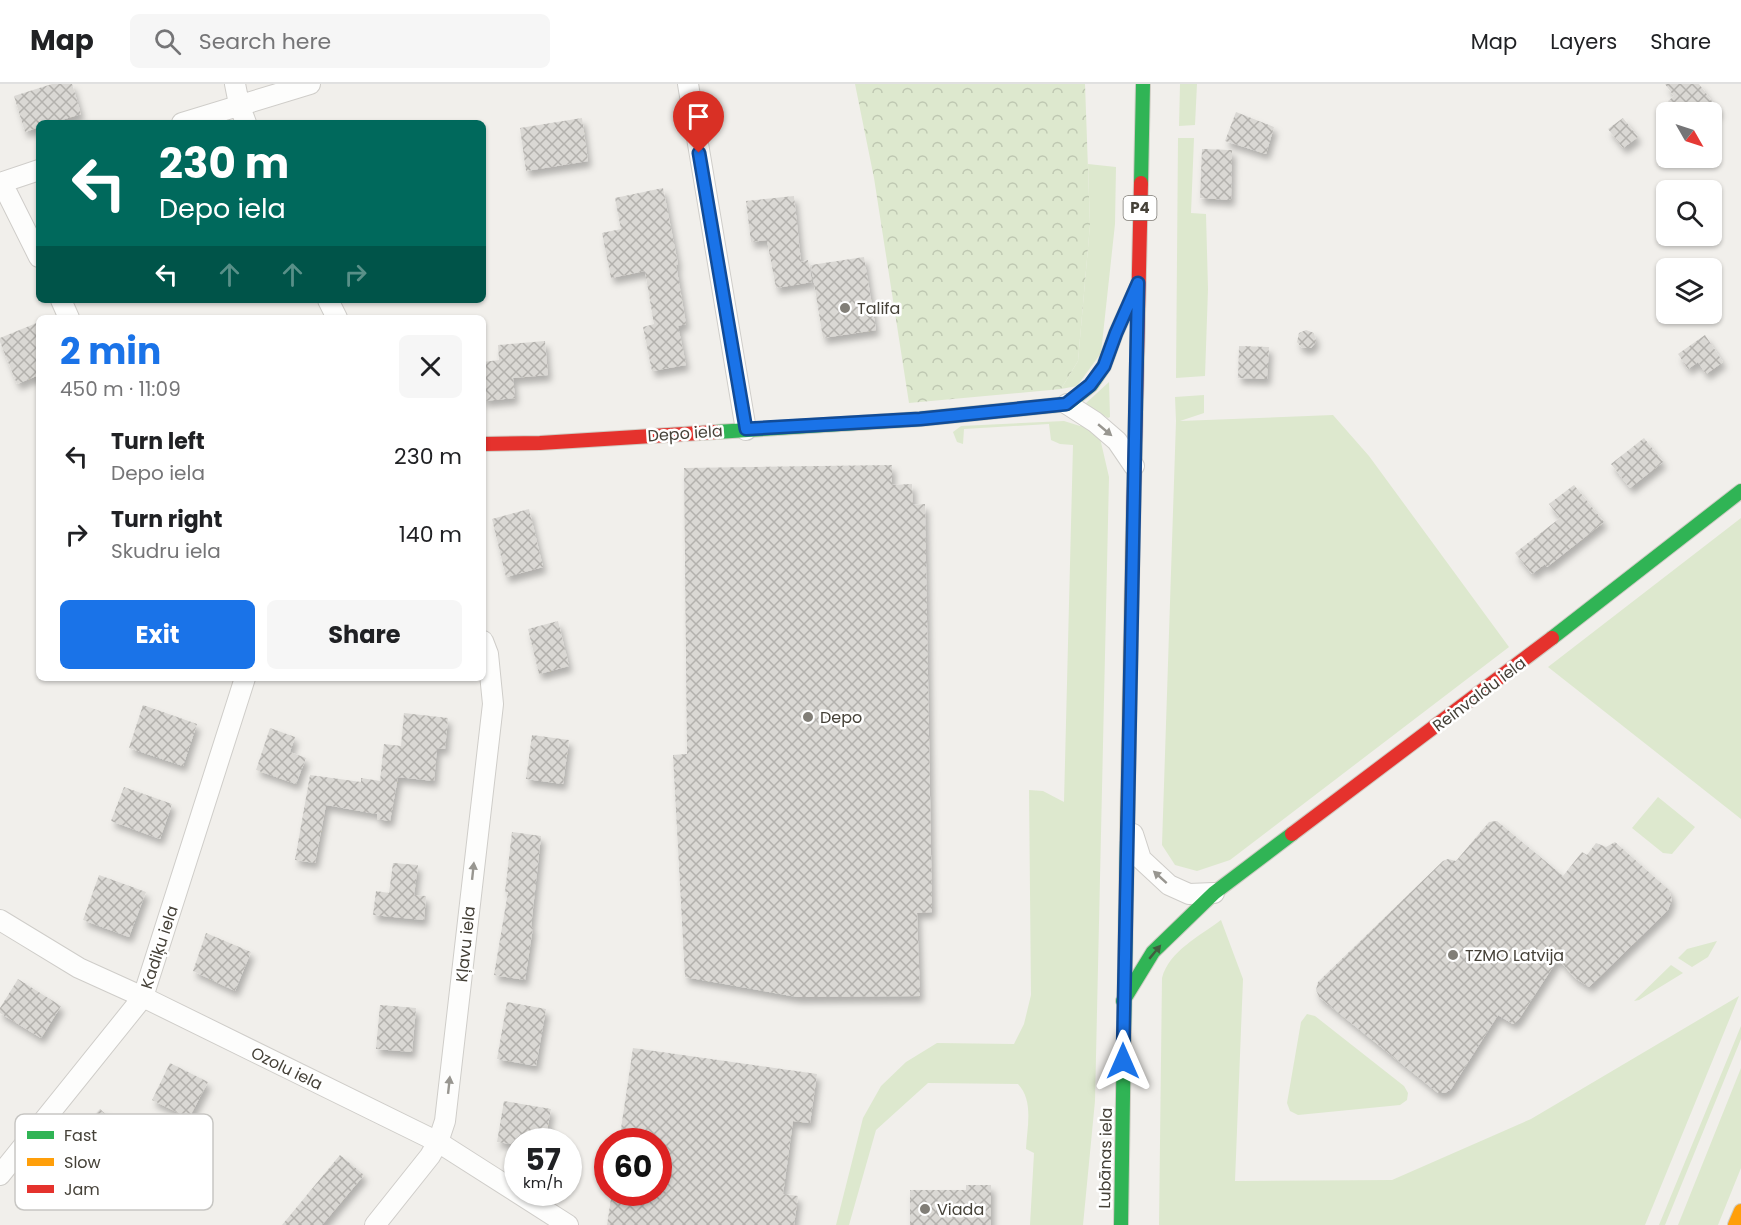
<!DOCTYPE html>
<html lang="en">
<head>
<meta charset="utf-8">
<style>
  :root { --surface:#fff; --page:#f6f6f6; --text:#202124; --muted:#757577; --line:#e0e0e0; --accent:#1a73e8 }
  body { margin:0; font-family:Poppins,sans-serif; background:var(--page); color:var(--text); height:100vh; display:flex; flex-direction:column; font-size:22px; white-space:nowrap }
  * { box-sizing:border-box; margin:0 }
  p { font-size:20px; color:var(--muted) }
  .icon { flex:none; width:33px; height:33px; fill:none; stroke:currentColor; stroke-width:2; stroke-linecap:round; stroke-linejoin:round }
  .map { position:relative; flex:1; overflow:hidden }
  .sheet { position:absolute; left:36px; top:231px; width:450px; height:366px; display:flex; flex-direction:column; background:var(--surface); border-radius:9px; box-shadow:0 2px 4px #0004 }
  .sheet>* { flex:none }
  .banner { position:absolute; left:36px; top:36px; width:450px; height:183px; border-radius:9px; box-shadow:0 2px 4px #0004; background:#00695c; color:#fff; overflow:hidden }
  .needle { width:39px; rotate:129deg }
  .fabs { position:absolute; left:1656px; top:18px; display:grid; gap:12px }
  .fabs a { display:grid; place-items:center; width:66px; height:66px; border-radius:9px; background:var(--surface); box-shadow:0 2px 4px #0004; font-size:30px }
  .speed { position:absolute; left:504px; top:1044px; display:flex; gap:12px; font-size:30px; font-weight:700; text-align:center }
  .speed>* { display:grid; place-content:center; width:78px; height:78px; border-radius:50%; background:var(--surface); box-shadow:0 2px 4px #0004; line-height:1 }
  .speed small { font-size:15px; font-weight:400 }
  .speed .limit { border:9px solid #d22; background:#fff; color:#111 }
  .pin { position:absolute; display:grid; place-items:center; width:51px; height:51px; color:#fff; margin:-62px -26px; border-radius:50% 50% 50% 0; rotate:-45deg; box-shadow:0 0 6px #0007 }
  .pin .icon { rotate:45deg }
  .me { position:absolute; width:66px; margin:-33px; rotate:0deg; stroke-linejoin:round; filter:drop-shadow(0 0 4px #0008) }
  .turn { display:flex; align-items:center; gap:21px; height:126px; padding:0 24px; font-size:27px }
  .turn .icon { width:78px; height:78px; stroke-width:2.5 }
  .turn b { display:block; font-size:42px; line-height:51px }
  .lanes { display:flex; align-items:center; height:57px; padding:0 24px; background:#0003; justify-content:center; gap:30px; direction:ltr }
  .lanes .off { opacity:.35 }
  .round { display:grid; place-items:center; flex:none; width:63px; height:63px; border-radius:9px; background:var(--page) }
  .head { display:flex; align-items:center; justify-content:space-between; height:102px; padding:0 24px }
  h1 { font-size:36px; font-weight:700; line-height:45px; color:var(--accent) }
  .primary-button { display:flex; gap:12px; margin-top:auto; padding:12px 24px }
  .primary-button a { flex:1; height:69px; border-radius:9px; background:var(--accent); color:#fff; font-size:24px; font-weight:700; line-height:69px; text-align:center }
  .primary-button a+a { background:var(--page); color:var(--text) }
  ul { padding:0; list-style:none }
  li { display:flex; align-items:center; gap:18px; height:78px; padding:0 24px }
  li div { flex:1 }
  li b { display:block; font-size:22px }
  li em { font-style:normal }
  header { display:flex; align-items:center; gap:36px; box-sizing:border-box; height:84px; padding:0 30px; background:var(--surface); border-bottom:2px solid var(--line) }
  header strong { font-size:28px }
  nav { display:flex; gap:33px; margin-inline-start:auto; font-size:21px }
  .search { width:420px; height:54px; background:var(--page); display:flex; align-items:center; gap:15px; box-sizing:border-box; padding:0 21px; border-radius:9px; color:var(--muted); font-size:22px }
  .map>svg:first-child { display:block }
  .green { fill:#dde8ce }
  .forest { fill:url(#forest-crowns) }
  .building { fill:url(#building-cross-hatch); filter:url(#shadow) }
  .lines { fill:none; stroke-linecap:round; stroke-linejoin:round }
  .street-casing { stroke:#cfcdc9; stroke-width:22 }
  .fast-casing { stroke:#cfccc3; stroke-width:16 }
  .slow-casing { stroke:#cfccc3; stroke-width:16 }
  .jam-casing { stroke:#cfccc3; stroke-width:16 }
  .street { stroke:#fdfdfc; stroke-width:20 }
  .fast { stroke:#30b455; stroke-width:14 }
  .slow { stroke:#ff9f0a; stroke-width:14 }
  .jam { stroke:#e5322d; stroke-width:14 }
  .oneway { fill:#989690 }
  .oneway2 { fill:#405e3f }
  .route-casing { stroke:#114b97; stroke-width:15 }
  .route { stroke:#1a73e8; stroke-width:10 }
  .poi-dot { fill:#817e77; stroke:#fff; stroke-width:2 }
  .labels { text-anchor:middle; stroke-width:5; stroke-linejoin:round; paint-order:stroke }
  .shield { fill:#fff; stroke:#7d7a74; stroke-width:1.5 }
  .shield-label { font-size:15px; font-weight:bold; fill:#454138 }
  .poi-label { font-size:16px; fill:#454138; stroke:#fff; text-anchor:start }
  .street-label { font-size:16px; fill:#454138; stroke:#fff }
  .key { fill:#fff; stroke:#c7c6c3; stroke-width:1.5 }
  .key-label { font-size:16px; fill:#454138 }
</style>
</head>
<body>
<header>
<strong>Map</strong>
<div class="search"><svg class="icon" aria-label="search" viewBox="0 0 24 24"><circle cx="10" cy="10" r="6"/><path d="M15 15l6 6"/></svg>Search here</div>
<nav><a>Map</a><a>Layers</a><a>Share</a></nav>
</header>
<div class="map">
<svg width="1741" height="1141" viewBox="0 0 1741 1141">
  <defs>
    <pattern id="forest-crowns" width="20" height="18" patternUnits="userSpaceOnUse" patternTransform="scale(1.5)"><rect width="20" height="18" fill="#dde8ce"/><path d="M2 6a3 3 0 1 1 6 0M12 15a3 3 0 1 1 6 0" fill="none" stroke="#bfc8b2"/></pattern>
    <pattern id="building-cross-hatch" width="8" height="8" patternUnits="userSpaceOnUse" patternTransform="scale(1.5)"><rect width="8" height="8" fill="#dad8d4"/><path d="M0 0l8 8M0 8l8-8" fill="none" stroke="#b3b1ad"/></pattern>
    <filter id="shadow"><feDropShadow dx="3.5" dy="6" stdDeviation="3" flood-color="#0004"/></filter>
  </defs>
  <rect width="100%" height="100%" fill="#f1efeb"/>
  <path class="green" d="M1180,0H1197L1195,41L1179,42Z
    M1178,54H1194L1191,129L1206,130L1208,205L1205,292L1176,294Z
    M1088,80L1116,83L1115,140L1101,269L1077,302L1061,305L1078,277L1090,141Z
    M1109,298L1110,333L1108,334L1085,320Z
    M1204,311V329L1180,337L1333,331L1369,372L1509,563L1230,776L1197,787L1175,781L1162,761L1176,337L1175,313Z
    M1064,337L1080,342L1082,338L1100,354L1109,393L1095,1017L1083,1141H1030L1034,1069L1026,1065C1027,1043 1034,1017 1018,1000L928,999L876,1046L849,1141H836L863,1034L881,1002L906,978L937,959L1014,960L1024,940L1031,911L1029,706L1043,707L1064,718L1073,361L1060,360L1051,356L1049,340L964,345L963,360L957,358L953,348L961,342Z
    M1741,434V735L1548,583Z
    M1658,713L1695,743L1672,770L1663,769L1632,744Z
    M1221,836L1243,895L1235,1097L1392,1096L1531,1035L1739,912L1645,1141H1159L1162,894C1169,867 1200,852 1221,836Z
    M1717,857L1708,873L1692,883L1678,874L1687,865Z
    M1671,881L1683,889L1639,916L1634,917Z
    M1307,930L1315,932L1404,1002L1408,1009L1407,1016L1400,1021L1298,1031L1290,1027L1287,1019L1301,938Z
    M1741,942V955L1665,1141H1659Z
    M1741,984V1084L1718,1141H1678Z"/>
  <path class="forest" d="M855,0H1085L1090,141L1078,277L1061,305L909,319L874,94Z"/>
  <path class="building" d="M52,0H72L81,30L52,39H39V43L25,48L14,12Z
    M1665,0H1699L1720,28H1676L1668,17L1674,12Z
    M1236,28L1274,43L1266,70L1225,57Z
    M582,34L588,77L526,87L520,44Z
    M1623,34L1638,53L1623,64L1608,45Z
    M1202,65L1232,66L1231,116L1200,114Z
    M663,104L678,180L676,181L686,240L678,242L686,281L652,287L643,243L654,240L645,187L611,194L602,149L621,145L615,114Z
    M794,112L801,178L808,176L812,198L776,204L767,156L751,158L746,117Z
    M864,173L876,246L823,254L811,181Z
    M39,238V291L17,300L0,258V254Z
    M1306,246L1314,249L1316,258L1311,264H1302L1297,258L1299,249Z
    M1705,251L1723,278L1706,290L1698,278L1688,285L1678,270Z
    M545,257L548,291L513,294L515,314L483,317V278L499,276L498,261Z
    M1239,262L1269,263L1267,295L1238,294Z
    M1644,354L1663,378L1630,404L1611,380Z
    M892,381V401L912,400L913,421L925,420L932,828L917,829L920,912L797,913L685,893L673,671L687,670L684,384Z
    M1574,401L1604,438L1547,483L1545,480L1532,490L1515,469L1560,434L1549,420Z
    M529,425L543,483L506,493L492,435Z
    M558,537L569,582L539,590L528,545Z
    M143,621L197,640L183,682L129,664Z
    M404,629L448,634L445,665L437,664L434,697L398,693L390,737L377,735V730L326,721L315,779L295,776L310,691L361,698V694L380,697L384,660L401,662Z
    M270,644L295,653L290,668L306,674L296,700L256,686Z
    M532,651L569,656L563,700L526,695Z
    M124,703L172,720L160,755L111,737Z
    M1497,737L1563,792L1582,768L1587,771L1596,759L1606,763L1615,758L1669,806L1672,815L1668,826L1589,903L1575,894L1558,875L1519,935L1513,940L1498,931L1451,1005L1445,1009H1438L1319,913L1316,906L1318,898L1443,777L1448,775L1456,777L1489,738Z
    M512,748L541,752L531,843H533L525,896L494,891L508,808H505Z
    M393,779L418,781L414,811L426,812L424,836L373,831L376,807L389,809Z
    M99,791L146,808L129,853L83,836Z
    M206,849L251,868L235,907L193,887Z
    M18,895L61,922L41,954L0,929V924Z
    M507,918L546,925L536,982L497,975Z
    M380,921L416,924L412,968L376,965Z
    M633,964L817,990L810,1039L793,1037L783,1110L798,1112L794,1141H607L612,1108H658V1058H619Z
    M170,979L208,998L189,1034L152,1016Z
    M504,1017L551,1025L545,1058H518V1061L497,1058Z
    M100,1025L137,1058L95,1106L57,1072Z
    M340,1071L364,1091L322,1141H282Z
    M966,1101H991V1141H910V1106H966Z"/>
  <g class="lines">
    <defs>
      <path id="street" d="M235,0L239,20L246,39
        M688,0L746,346
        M182,39L310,0
        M0,99L39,86
        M2,99L39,173
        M61,216L69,234
        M328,216L337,234
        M1067,320L1095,338L1117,357L1134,382
        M1133,750L1141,775L1169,801L1189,810L1214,809
        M0,836L79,884L143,913L438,1058L568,1141
        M0,1091L143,913L245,594
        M375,1141L430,1072L438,1058L445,1037L493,620L488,570L483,557"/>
      <path id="fast" d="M1141,99L1143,0
        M716,348L920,335L1067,320L1091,301L1104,282L1116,249L1138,200
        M1552,554L1741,407
        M1123,917L1153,868L1214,809L1292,750
        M1121,1141L1127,755"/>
      <path id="slow" d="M1127,755L1133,446
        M1735,1141L1741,1127"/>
      <path id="jam" d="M483,360L540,359L716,348
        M1133,446L1141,99
        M1292,750L1552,554"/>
    </defs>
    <use href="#street" class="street-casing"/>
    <use href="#fast" class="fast-casing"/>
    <use href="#slow" class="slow-casing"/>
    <use href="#jam" class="jam-casing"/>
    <use href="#street" class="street"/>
    <use href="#fast" class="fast"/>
    <use href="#slow" class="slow"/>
    <use href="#jam" class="jam"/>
  </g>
  <defs><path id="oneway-solid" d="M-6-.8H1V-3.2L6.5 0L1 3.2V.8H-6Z" transform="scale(1.5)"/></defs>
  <g class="oneway">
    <use href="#oneway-solid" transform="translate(1105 346) rotate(40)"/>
    <use href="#oneway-solid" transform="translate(473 787) rotate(-84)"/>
    <use href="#oneway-solid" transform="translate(1160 793) rotate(-138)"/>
    <use href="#oneway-solid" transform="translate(449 1001) rotate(-84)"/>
  </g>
  <use class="oneway2" href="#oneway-solid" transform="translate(1155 868) rotate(-50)"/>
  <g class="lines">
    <defs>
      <path id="route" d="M699,69L746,345L920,335L1066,320L1090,301L1104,282L1116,249L1138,199L1123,977"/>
    </defs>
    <use href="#route" class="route-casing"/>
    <use href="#route" class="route"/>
  </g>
  <g class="poi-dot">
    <circle cx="845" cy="224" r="6"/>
    <circle cx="808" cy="633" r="6"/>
    <circle cx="1453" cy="871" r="6"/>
    <circle cx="925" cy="1125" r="6"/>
  </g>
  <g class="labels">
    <rect class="shield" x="1123.5" y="112" width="33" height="24" rx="4.5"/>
    <g class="shield-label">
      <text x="1140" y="129">P4</text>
    </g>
    <g class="poi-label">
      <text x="857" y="230">Talifa</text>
      <text x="820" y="639">Depo</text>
      <text x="1465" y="877">TZMO Latvija</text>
      <text x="937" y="1131">Viada</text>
    </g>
    <g class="street-label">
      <text transform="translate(685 349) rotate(-4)" y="6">Depo iela</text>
      <text transform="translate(1479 610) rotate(-37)" y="6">Reinvaldu iela</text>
      <text transform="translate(465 860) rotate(-84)" y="6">Kļavu iela</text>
      <text transform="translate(159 863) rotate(-72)" y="6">Kadiķu iela</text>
      <text transform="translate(287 984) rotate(26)" y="6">Ozolu iela</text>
      <text transform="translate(1105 1074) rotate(-89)" y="6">Lubānas iela</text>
    </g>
  </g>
  <rect x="15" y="1030" width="198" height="96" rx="9" class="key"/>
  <rect x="27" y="1047" width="27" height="8" fill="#30b455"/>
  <rect x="27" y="1074" width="27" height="8" fill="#ff9f0a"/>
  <rect x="27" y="1101" width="27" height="8" fill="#e5322d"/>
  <g class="key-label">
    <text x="64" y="1057">Fast</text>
    <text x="64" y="1084">Slow</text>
    <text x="64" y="1111">Jam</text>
  </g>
</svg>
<div class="fabs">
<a><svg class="needle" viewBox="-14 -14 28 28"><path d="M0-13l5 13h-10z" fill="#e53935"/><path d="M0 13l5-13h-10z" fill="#757577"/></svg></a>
<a><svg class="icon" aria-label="search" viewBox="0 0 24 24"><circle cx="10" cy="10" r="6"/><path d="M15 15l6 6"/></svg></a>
<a><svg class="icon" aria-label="layers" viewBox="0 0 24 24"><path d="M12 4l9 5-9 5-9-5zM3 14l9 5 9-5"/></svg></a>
</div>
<div class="speed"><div>57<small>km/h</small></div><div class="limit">60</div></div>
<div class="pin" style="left:699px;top:69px;background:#d93025"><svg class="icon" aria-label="arrive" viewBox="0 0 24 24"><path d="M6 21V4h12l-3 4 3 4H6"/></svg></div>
<svg class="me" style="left:1123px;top:977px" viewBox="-20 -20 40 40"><path d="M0-17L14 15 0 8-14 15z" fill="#1a73e8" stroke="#fff" stroke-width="4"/></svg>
<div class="banner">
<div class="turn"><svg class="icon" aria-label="left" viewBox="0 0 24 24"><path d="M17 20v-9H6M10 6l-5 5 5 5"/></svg><div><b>230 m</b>Depo iela</div></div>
<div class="lanes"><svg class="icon" aria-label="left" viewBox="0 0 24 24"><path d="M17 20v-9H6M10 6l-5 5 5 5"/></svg><svg class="icon off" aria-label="ahead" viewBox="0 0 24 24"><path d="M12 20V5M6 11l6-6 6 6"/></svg><svg class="icon off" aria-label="ahead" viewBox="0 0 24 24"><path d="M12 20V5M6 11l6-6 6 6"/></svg><svg class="icon off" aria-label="right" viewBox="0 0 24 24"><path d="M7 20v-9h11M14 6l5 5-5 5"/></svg></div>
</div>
<section class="sheet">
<div class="head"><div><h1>2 min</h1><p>450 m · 11:09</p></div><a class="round"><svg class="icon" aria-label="close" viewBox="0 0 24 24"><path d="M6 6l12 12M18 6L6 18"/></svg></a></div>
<ul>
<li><svg class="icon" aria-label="left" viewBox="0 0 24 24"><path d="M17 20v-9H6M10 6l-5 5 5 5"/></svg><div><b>Turn left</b><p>Depo iela</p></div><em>230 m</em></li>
<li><svg class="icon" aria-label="right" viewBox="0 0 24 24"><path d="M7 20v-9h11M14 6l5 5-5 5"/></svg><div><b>Turn right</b><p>Skudru iela</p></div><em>140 m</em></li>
</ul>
<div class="primary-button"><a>Exit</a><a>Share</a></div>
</section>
</div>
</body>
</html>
